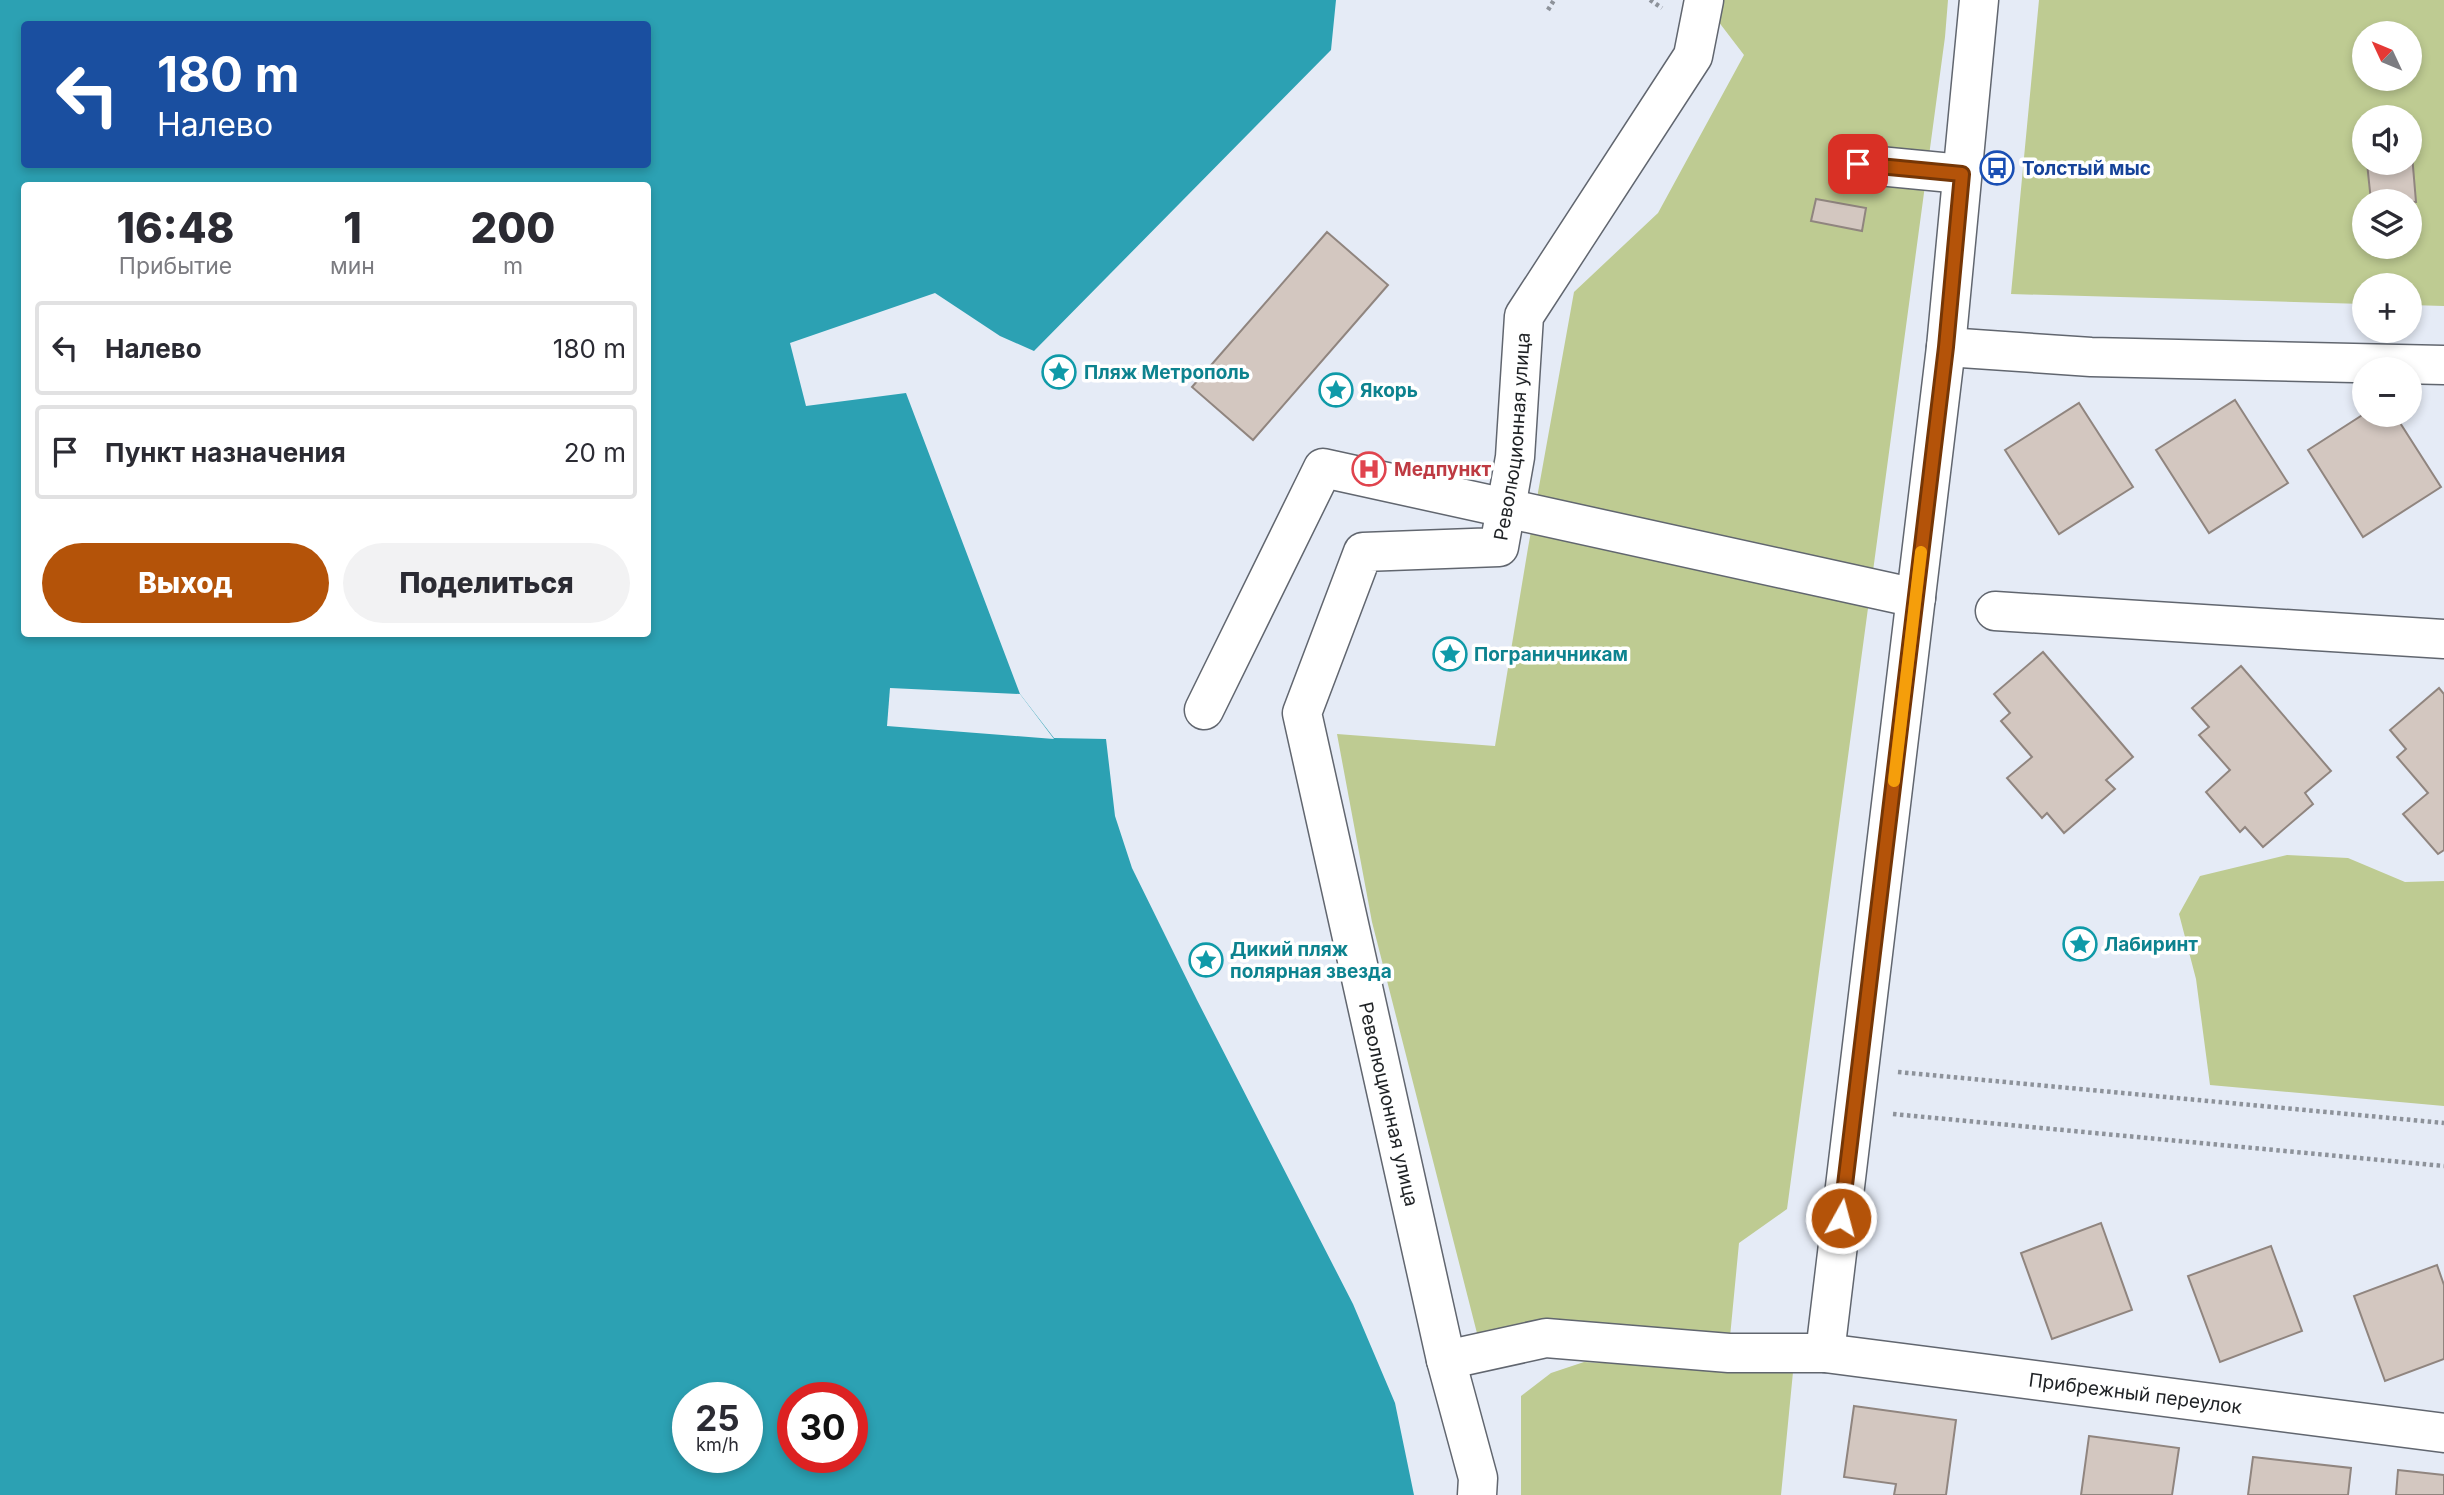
<!DOCTYPE html>
<html lang="ru">
<head>
<meta charset="utf-8">
<style>
  :root { --surface:#fff; --page:#f2f2f3; --text:#2b2b33; --muted:#7c7c81; --line:#e1e1e2; --accent:#b45309 }
  body { margin:0; font-family:Inter,sans-serif; background:var(--page); color:var(--text); height:100vh; display:flex; flex-direction:column; font-size:26px; white-space:nowrap }
  * { box-sizing:border-box; margin:0 }
  p { font-size:23px; color:var(--muted) }
  .icon { flex:none; width:38px; height:38px; fill:none; stroke:currentColor; stroke-width:2; stroke-linecap:round; stroke-linejoin:round }
  .map { position:relative; flex:1; overflow:hidden }
  .sheet { position:absolute; left:21px; top:182px; width:630px; height:455px; display:flex; flex-direction:column; background:var(--surface); border-radius:7px; box-shadow:0 4px 10px #0003 }
  .sheet>* { flex:none }
  .banner { position:absolute; left:21px; top:21px; width:630px; height:147px; border-radius:7px; box-shadow:0 4px 10px #0003; background:#1a4fa0; color:#fff; overflow:hidden }
  .needle { width:46px; rotate:314deg }
  .fabs { position:absolute; left:2352px; top:21px; display:grid; gap:14px }
  .fabs a { display:grid; place-items:center; width:70px; height:70px; border-radius:50%; background:var(--surface); box-shadow:0 4px 10px #0003; font-size:35px }
  .speed { position:absolute; left:672px; top:1382px; display:flex; gap:14px; font-size:35px; font-weight:700; text-align:center }
  .speed>* { display:grid; place-content:center; width:91px; height:91px; border-radius:50%; background:var(--surface); box-shadow:0 4px 10px #0003; line-height:1 }
  .speed small { font-size:18px; font-weight:400 }
  .speed .limit { border:10px solid #d22; background:#fff; color:#111 }
  .pin { position:absolute; display:grid; place-items:center; width:60px; height:60px; color:#fff; margin:-30px; border-radius:14px; box-shadow:0 4px 10px #0006 }
  .me { position:absolute; width:77px; margin:-38px; rotate:7deg; stroke-linejoin:round; filter:drop-shadow(0 0 5px #0008) }
  .turn { display:flex; align-items:center; gap:24px; height:147px; padding:0 21px; font-size:32px }
  .turn .icon { width:91px; height:91px; stroke-width:2.5 }
  .turn b { display:block; font-size:49px; line-height:60px }
  .eta { display:flex; justify-content:space-evenly; align-items:center; height:119px; text-align:center }
  .eta b { font-size:42px; font-weight:800; line-height:49px }
  .button { display:flex; gap:14px; margin-top:auto; padding:14px 21px }
  .button a { flex:1; height:80px; border-radius:42px; background:var(--accent); color:#fff; font-size:28px; font-weight:800; line-height:80px; text-align:center }
  .button a+a { background:var(--page); color:var(--text) }
  ul { padding:0; list-style:none }
  li { display:flex; align-items:center; gap:21px; height:94px; margin:0 14px 10px; padding:0 7px; border:4px solid var(--line); border-radius:7px }
  li div { flex:1 }
  li b { display:block; font-size:26px }
  li em { font-style:normal }
  .map>svg:first-child { display:block }
  .green { fill:#becb92; fill-rule:evenodd }
  .water { fill:#2ca1b3; fill-rule:evenodd }
  .pier { fill:#e5ebf6 }
  .building { fill:#d3c7c0; stroke:#90857f; stroke-width:2 }
  .lines { fill:none; stroke-linecap:round; stroke-linejoin:round }
  .minor-casing { stroke:#61666f; stroke-width:41 }
  .path { stroke:#8d929a; stroke-width:4.5; stroke-dasharray:3.5 3.5; stroke-linecap:butt }
  .minor { stroke:#fff; stroke-width:38 }
  .route-casing { stroke:#753606; stroke-width:18 }
  .route { stroke:#b45309; stroke-width:12 }
  .slow { stroke:#f59e0b; stroke-width:12 }
  .labels { text-anchor:middle; stroke-width:7; stroke-linejoin:round; paint-order:stroke }
  .transit-label { font-size:19px; font-weight:bold; fill:#164399; stroke:#fff; text-anchor:start }
  .culture-label { font-size:19px; font-weight:bold; fill:#0d838f; stroke:#fff; text-anchor:start }
  .street-label { font-size:19px; fill:#1e2124; stroke:#fff }
  .health-label { font-size:19px; font-weight:bold; fill:#be3a42; stroke:#fff; text-anchor:start }
</style>
</head>
<body>
<div class="map">
<svg width="2444" height="1495" viewBox="0 0 2444 1495">
  <rect width="100%" height="100%" fill="#e5ebf6"/>
  <path class="green" d="M1722,0H1948L1945,37L1787,1209L1739,1243L1730,1337L1479,1341L1372,922L1337,734L1495,746L1528,548L1574,292L1658,213L1744,55L1718,21Z
    M2039,0H2444V306L2410,305V285H2364V304L2011,294ZM2364,33H2410V79H2364ZM2364,117H2410V163H2364ZM2364,201H2410V247H2364Z
    M2287,855L2348,858L2405,882L2444,881V1106L2210,1085L2196,979L2179,914L2200,876Z
    M1584,1362L1793,1372L1781,1495H1521V1396L1551,1373Z"/>
  <path class="water" d="M0,0H1336L1331,50L1034,351L1000,336L935,293L790,343L806,406L906,393L1020,694L1054,738L1106,739L1115,816L1132,868L1197,1000L1353,1304L1395,1403L1414,1495H0ZM24,24H648V164H24ZM24,186H648V634H24ZM688,1398H747V1458H688ZM793,1398H852V1458H793Z"/>
  <path class="pier" d="M890,688L1020,694L1054,739L887,726Z"/>
  <path class="building" d="M2410,131L2416,202L2371,201L2367,163H2410Z
    M1816,199L1866,208L1862,231L1811,221Z
    M1327,232L1388,285L1253,440L1192,387Z
    M2235,400L2288,483L2209,533L2156,450Z
    M2079,403L2133,487L2059,534L2005,450Z
    M2364,414L2395,415L2441,487L2363,537L2308,450Z
    M2043,652L2133,757L2106,780L2115,789L2064,833L2047,813L2042,818L2007,778L2032,757L2001,721L2010,713L1994,694Z
    M2241,666L2331,771L2305,793L2313,804L2263,847L2245,827L2240,832L2206,792L2230,770L2199,735L2209,727L2192,708Z
    M2439,688L2444,694V850L2438,854L2403,814L2428,793L2397,757L2406,749L2390,730Z
    M2101,1223L2132,1310L2052,1339L2021,1253Z
    M2271,1246L2302,1331L2220,1362L2188,1276Z
    M2437,1265L2444,1285V1359L2385,1381L2354,1296Z
    M1854,1406L1956,1420L1946,1495H1894L1896,1484L1844,1477Z
    M2089,1436L2179,1448L2172,1495H2081Z
    M2253,1457L2351,1468L2348,1495H2248Z
    M2398,1470L2444,1475V1495H2396Z"/>
  <g class="lines">
    <defs>
      <g id="minor">
        <path d="M1858,164L1962,174"/>
        <path d="M1946,347L2091,357L2444,365"/>
        <path d="M1995,611L2444,639"/>
        <path d="M1204,710L1323,468L1916,598"/>
        <path d="M1825,1353L1946,347L1979,0"/>
        <path id="s1" d="M1446,1360L1546,1338L1729,1353H1825L2444,1433"/>
        <path id="s2" d="M1477,1495L1478,1478L1446,1360L1302,713L1363,552L1499,547L1515,457L1524,316L1693,56L1704,0"/>
      </g>
    </defs>
    <use href="#minor" class="minor-casing"/>
    <path class="path" d="M1650,0L1662,8
      M1548,10L1554,0
      M1898,1072L2444,1123
      M1893,1114L2444,1166"/>
    <use href="#minor" class="minor"/>
  </g>
  <g class="lines">
    <defs>
      <path id="route" d="M1841,1218L1946,347L1962,174L1858,164"/>
    </defs>
    <use href="#route" class="route-casing"/>
    <use href="#route" class="route"/>
    <path class="slow" d="M1894,781L1921,552"/>
  </g>
  <defs>
    <symbol id="bus-ring" viewBox="-11 -11 22 22"><circle r="9.5" fill="#fff" stroke="#1a4fb4" stroke-width="1.5"/><path d="M-5-6H5V4H4V6H2V4H-2V6H-4V4H-5ZM-3.5-4V0h7V-4ZM-3.5 1.2v1.5H-2V1.2ZM2 1.2v1.5H3.5V1.2Z" fill="#1a4fb4"/></symbol>
    <symbol id="sight-ring" viewBox="-11 -11 22 22"><circle r="9.5" fill="#fff" stroke="#0f9aa8" stroke-width="1.5"/><path d="M0-6L1.8-2.2L6-1.7L2.9 1.2L3.7 5.4L0 3.3L-3.7 5.4L-2.9 1.2L-6-1.7L-1.8-2.2Z" fill="#0f9aa8"/></symbol>
    <symbol id="hospital-ring" viewBox="-11 -11 22 22"><circle r="9.5" fill="#fff" stroke="#e0444e" stroke-width="1.5"/><path d="M-5-5h3v3.5h4V-5h3V5h-3V1.5h-4V5h-3Z" fill="#e0444e"/></symbol>
  </defs>
  <g fill-rule="evenodd">
    <use href="#bus-ring" x="1978" y="149" width="38" height="38"/>
    <use href="#sight-ring" x="1040" y="353" width="38" height="38"/>
    <use href="#sight-ring" x="1317" y="371" width="38" height="38"/>
    <use href="#hospital-ring" x="1350" y="450" width="38" height="38"/>
    <use href="#sight-ring" x="1431" y="635" width="38" height="38"/>
    <use href="#sight-ring" x="2061" y="925" width="38" height="38"/>
    <use href="#sight-ring" x="1187" y="941" width="38" height="38"/>
  </g>
  <g class="labels">
    <g class="transit-label">
      <text x="2022" y="175">Толстый мыс</text>
    </g>
    <g class="culture-label">
      <text x="1084" y="379">Пляж Метрополь</text>
      <text x="1360" y="397">Якорь</text>
      <text x="1474" y="661">Пограничникам</text>
      <text x="2104" y="951">Лабиринт</text>
      <text x="1230" y="956">Дикий пляж<tspan x="1230" dy="22">полярная звезда</tspan></text>
    </g>
    <g class="street-label">
      <text dy="7" stroke="none"><textPath href="#s2" startOffset="1222">Революционная улица</textPath></text>
      <text transform="translate(1389 1104) rotate(77)" y="7">Революционная улица</text>
      <text dy="7" stroke="none"><textPath href="#s1" startOffset="695">Прибрежный переулок</textPath></text>
    </g>
    <g class="health-label">
      <text x="1394" y="476">Медпункт</text>
    </g>
  </g>
</svg>
<div class="fabs">
<a><svg class="needle" viewBox="-14 -14 28 28"><path d="M0-13l5 13h-10z" fill="#e53935"/><path d="M0 13l5-13h-10z" fill="#7c7c81"/></svg></a>
<a><svg class="icon" aria-label="sound" viewBox="0 0 24 24"><path d="M4 9h4l5-4v14l-5-4H4zM17 9q2 3 0 6"/></svg></a>
<a><svg class="icon" aria-label="layers" viewBox="0 0 24 24"><path d="M12 4l9 5-9 5-9-5zM3 14l9 5 9-5"/></svg></a>
<a>+</a>
<a>−</a>
</div>
<div class="speed"><div>25<small>km/h</small></div><div class="limit">30</div></div>
<div class="pin" style="left:1858px;top:164px;background:#d93025"><svg class="icon" aria-label="arrive" viewBox="0 0 24 24"><path d="M6 21V4h12l-3 4 3 4H6"/></svg></div>
<svg class="me" style="left:1841px;top:1218px" viewBox="-20 -20 40 40"><circle r="17" fill="#b45309" stroke="#fff" stroke-width="3"/><path d="M0-11L8 9 0 5-8 9z" fill="#fff"/></svg>
<div class="banner">
<div class="turn"><svg class="icon" aria-label="left" viewBox="0 0 24 24"><path d="M17 20v-9H6M10 6l-5 5 5 5"/></svg><div><b>180 m</b>Налево</div></div>
</div>
<section class="sheet">
<div class="eta">
<div><b>16:48</b><p>Прибытие</p></div>
<div><b>1</b><p>мин</p></div>
<div><b>200</b><p>m</p></div>
</div>
<ul>
<li><svg class="icon" aria-label="left" viewBox="0 0 24 24"><path d="M17 20v-9H6M10 6l-5 5 5 5"/></svg><div><b>Налево</b></div><em>180 m</em></li>
<li><svg class="icon" aria-label="arrive" viewBox="0 0 24 24"><path d="M6 21V4h12l-3 4 3 4H6"/></svg><div><b>Пункт назначения</b></div><em>20 m</em></li>
</ul>
<div class="button"><a>Выход</a><a>Поделиться</a></div>
</section>
</div>
</body>
</html>
